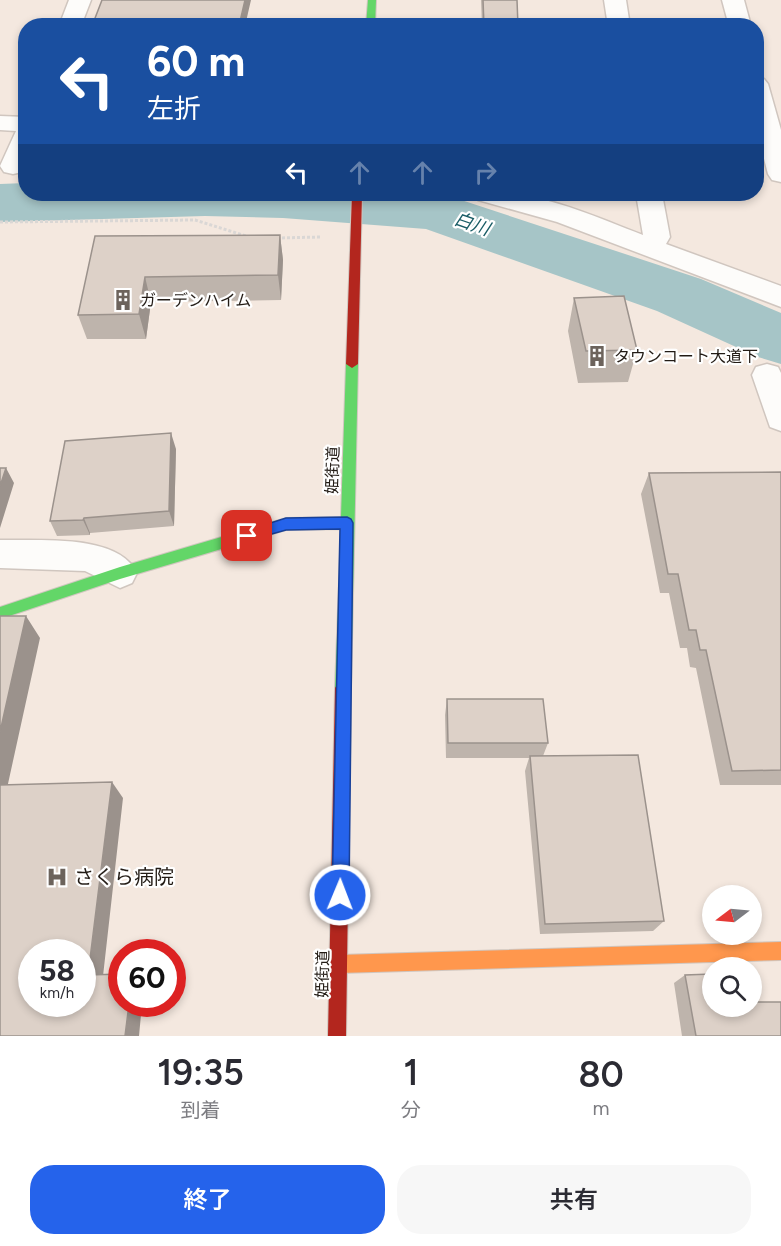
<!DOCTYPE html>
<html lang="ja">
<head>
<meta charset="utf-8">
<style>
  :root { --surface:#fff; --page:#f7f7f7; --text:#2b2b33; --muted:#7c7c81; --accent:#2563eb }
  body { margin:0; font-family:Figtree,"Noto Sans JP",sans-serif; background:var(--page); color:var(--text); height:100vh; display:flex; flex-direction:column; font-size:22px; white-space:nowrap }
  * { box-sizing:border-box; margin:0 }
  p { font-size:20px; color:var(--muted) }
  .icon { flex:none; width:33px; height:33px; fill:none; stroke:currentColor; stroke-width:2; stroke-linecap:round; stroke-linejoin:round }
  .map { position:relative; height:1036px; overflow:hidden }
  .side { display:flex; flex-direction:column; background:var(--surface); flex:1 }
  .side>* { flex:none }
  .guide { position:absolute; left:18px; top:18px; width:746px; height:183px; border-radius:24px; box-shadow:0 3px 9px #0003; background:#1a4fa0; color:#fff; overflow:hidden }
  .needle { width:39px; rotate:254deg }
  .buttons { position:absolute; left:702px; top:885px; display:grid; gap:12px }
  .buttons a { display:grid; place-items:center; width:60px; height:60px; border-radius:50%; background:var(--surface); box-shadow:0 3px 9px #0003; font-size:30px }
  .speed { position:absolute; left:18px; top:939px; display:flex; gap:12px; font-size:30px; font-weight:700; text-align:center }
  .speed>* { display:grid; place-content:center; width:78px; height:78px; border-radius:50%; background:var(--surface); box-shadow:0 3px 9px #0003; line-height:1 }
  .speed small { font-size:15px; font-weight:400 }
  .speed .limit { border:9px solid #d22; background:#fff; color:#111 }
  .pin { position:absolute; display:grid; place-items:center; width:51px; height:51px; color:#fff; margin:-26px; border-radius:12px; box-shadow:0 3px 9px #0006 }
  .me { position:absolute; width:66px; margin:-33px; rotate:1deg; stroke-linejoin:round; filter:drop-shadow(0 0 4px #0008) }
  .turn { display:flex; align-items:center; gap:21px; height:126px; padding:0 30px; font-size:27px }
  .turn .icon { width:78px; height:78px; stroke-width:2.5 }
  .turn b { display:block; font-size:42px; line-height:51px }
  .lanes { display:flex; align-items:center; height:57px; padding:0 30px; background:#0003; justify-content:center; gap:30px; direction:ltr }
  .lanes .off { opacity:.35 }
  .eta { display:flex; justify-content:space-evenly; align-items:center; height:102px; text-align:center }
  .eta b { font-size:36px; font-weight:600; line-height:42px }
  .cta { display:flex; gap:12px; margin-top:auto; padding:12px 30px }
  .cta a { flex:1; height:69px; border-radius:24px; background:var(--accent); color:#fff; font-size:24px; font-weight:600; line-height:69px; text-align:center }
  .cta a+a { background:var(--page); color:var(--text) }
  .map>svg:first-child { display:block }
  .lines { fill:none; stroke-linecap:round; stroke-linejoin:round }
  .river { fill:#a6c5c7; fill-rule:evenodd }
  .street-casing { stroke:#d0c6bf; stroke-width:3 }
  .fast-casing { stroke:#d0c6bf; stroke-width:2 }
  .slow-casing { stroke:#d0c6bf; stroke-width:2 }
  .jam-casing { stroke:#d0c6bf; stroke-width:2 }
  .path { stroke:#dad7d5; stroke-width:3; stroke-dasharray:3 2; stroke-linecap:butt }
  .street { fill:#fdfcfa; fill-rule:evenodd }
  .fast { fill:#63d668; fill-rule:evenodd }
  .slow { fill:#ff974d; fill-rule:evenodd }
  .jam { fill:#b3261e; fill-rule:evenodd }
  .wall { fill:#beb4ac }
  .shaded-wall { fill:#9b928c }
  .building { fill:#ddd1c8; stroke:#9b928c; stroke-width:1.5; fill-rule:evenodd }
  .route { fill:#2563eb; stroke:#184099; stroke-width:1.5 }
  .labels { text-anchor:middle; stroke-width:4.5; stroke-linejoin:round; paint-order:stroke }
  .poi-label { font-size:16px; fill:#221b15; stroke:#fff; text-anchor:start }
  .street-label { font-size:16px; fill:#221b15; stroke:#fff }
  .water-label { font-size:18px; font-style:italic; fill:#185c65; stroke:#fff }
  .near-poi-label { font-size:20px; fill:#221b15; stroke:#fff; text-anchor:start }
</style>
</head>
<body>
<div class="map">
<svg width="781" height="1036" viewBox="0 0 781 1036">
  <rect width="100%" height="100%" fill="#f4e8df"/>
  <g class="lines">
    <path class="river" d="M26,183V194H443L701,279L781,313V364L758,357L657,311L426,229L283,218L205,216L0,222V184Z"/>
    <defs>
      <path id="street" d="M69,0H91L81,26H59Z
        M604,0H626L630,26H608Z
        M722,0H744L751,26H729Z
        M756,77L764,79L768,84L781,130V182L772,180L768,174L756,128Z
        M0,116L26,117V166L22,172L13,174L4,172L0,166L16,131L0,130Z
        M474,194C532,187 590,215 643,235L636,194H662L670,237L666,244L781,286V307L557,222L478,200Z
        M767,364L778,367L781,373V431L770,427L752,375L756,367Z
        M0,540C38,541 118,533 137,573L132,583L120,588L85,571L0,568Z"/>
      <path id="fast" d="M368,0H376L375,26H366Z
        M352,360L358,364L351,688L348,693L343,695L338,693L335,688L341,529L286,530L120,579L0,619V607L120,567L286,518L341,517L346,364Z"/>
      <path id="slow" d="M781,942V960L339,973L333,970L330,964L333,958L339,955Z"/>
      <path id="jam" d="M352,194H362L358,364L352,368L346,364Z
        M343,681L348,683L351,688L346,1036H328L335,688L338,683Z"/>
    </defs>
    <use href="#street" class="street-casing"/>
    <use href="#fast" class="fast-casing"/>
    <use href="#slow" class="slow-casing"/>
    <use href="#jam" class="jam-casing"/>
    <path class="path" d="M0,222L195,220L246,236
      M277,238L321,237"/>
    <use href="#street" class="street"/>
    <use href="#fast" class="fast"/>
    <use href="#slow" class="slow"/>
    <use href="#jam" class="jam"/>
  </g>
  <path class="wall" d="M481,0H517L518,26H482Z
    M280,235L283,260L281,300L151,302L146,339H87L78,315L95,236Z
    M574,298L637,350L628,382L578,383L568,331Z
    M176,449L174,526L90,533V535L57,536L50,521Z
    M781,472V785H720L696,668L690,667L687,648H680L669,593H660L641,494L649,473Z
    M447,699L548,743L543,756L664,921L653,931L540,934L525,771L529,758H446L445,715Z
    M685,975L781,1036H682L674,983Z"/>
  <path class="shaded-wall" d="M245,0H251L245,26H239Z
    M280,235L283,260L281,300L278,275Z
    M145,277L151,302L146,339L139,314Z
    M171,433L176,449L174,526L169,511Z
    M6,468L14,483L0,528V486Z
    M84,518L90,533V535L83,520Z
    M26,616L40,638L4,802L0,798V732Z
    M112,782L123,798L102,985L88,975Z
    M129,1004H142L139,1036H125Z"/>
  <path class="building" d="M102,0H245L239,26H92Z
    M483,0H517L518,26H484Z
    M280,235L278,275L145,277L139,314L78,315L95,236Z
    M624,296L637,350L586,351L574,298Z
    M171,433L169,511L84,518L83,520L50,521L65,441Z
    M0,468H6L0,486Z
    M781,472V770L732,771L706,650H700L696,630H689L678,574H668L649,473Z
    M0,616H26L0,732Z
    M447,699H543L548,743H448Z
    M638,755L664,921L545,924L530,756Z
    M112,782L88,975L122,974V1004H129L125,1036H0V785ZM32,952H82V1004H32Z
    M712,974V1006H752V1002H781V1036H696L685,975Z"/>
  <path class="route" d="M347,517L351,519L353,523L349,895L346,901L340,903L334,901L332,895L340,529L286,530L247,541L242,540L240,536L242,532L286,518Z"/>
  <defs>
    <symbol id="building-bare" viewBox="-9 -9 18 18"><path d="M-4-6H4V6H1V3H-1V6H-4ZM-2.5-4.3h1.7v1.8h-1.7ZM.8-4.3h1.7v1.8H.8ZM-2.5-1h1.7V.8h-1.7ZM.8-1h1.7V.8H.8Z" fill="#6c635c" stroke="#fff" stroke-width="2.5" paint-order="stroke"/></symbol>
    <symbol id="hospital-bare" viewBox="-9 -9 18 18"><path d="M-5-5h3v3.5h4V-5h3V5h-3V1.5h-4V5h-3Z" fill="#6c635c" stroke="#fff" stroke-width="2.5" paint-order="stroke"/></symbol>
  </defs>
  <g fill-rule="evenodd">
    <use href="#building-bare" x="108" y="285" width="30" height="30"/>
    <use href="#building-bare" x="582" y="341" width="30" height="30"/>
    <use href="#hospital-bare" x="42" y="862" width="30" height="30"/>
  </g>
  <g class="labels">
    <g class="poi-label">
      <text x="140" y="306">ガーデンハイム</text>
      <text x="614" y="362">タウンコート大道下</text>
    </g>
    <g class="street-label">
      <text transform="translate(332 470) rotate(-88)" y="6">姫街道</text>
      <text transform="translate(322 974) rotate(-89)" y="6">姫街道</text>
    </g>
    <g class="water-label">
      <text transform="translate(472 224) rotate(19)" y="6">白川</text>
    </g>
    <g class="near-poi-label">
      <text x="74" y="884">さくら病院</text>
    </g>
  </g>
</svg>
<div class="buttons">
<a><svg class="needle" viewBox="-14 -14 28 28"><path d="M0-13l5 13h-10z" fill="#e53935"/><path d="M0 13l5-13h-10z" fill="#7c7c81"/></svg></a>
<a><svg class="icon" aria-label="search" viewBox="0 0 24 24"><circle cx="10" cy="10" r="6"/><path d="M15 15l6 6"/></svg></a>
</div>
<div class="speed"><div>58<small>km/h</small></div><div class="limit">60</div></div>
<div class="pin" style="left:247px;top:536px;background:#d93025"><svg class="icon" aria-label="arrive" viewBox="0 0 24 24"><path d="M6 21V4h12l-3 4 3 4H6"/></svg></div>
<svg class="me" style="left:340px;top:895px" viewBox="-20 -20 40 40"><circle r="17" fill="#2563eb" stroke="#fff" stroke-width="3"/><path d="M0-11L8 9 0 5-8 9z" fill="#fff"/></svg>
<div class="guide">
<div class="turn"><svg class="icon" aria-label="left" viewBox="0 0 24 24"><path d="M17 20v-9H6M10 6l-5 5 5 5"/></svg><div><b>60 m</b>左折</div></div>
<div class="lanes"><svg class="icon" aria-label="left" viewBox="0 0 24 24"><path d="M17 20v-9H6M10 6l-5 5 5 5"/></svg><svg class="icon off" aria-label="ahead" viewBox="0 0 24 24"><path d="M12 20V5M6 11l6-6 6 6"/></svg><svg class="icon off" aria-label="ahead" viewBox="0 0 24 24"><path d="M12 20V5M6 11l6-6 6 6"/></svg><svg class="icon off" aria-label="right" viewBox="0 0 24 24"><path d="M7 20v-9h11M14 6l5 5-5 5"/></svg></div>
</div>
</div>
<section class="side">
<div class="eta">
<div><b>19:35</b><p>到着</p></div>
<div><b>1</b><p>分</p></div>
<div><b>80</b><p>m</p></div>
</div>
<div class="cta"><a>終了</a><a>共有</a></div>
</section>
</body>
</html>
